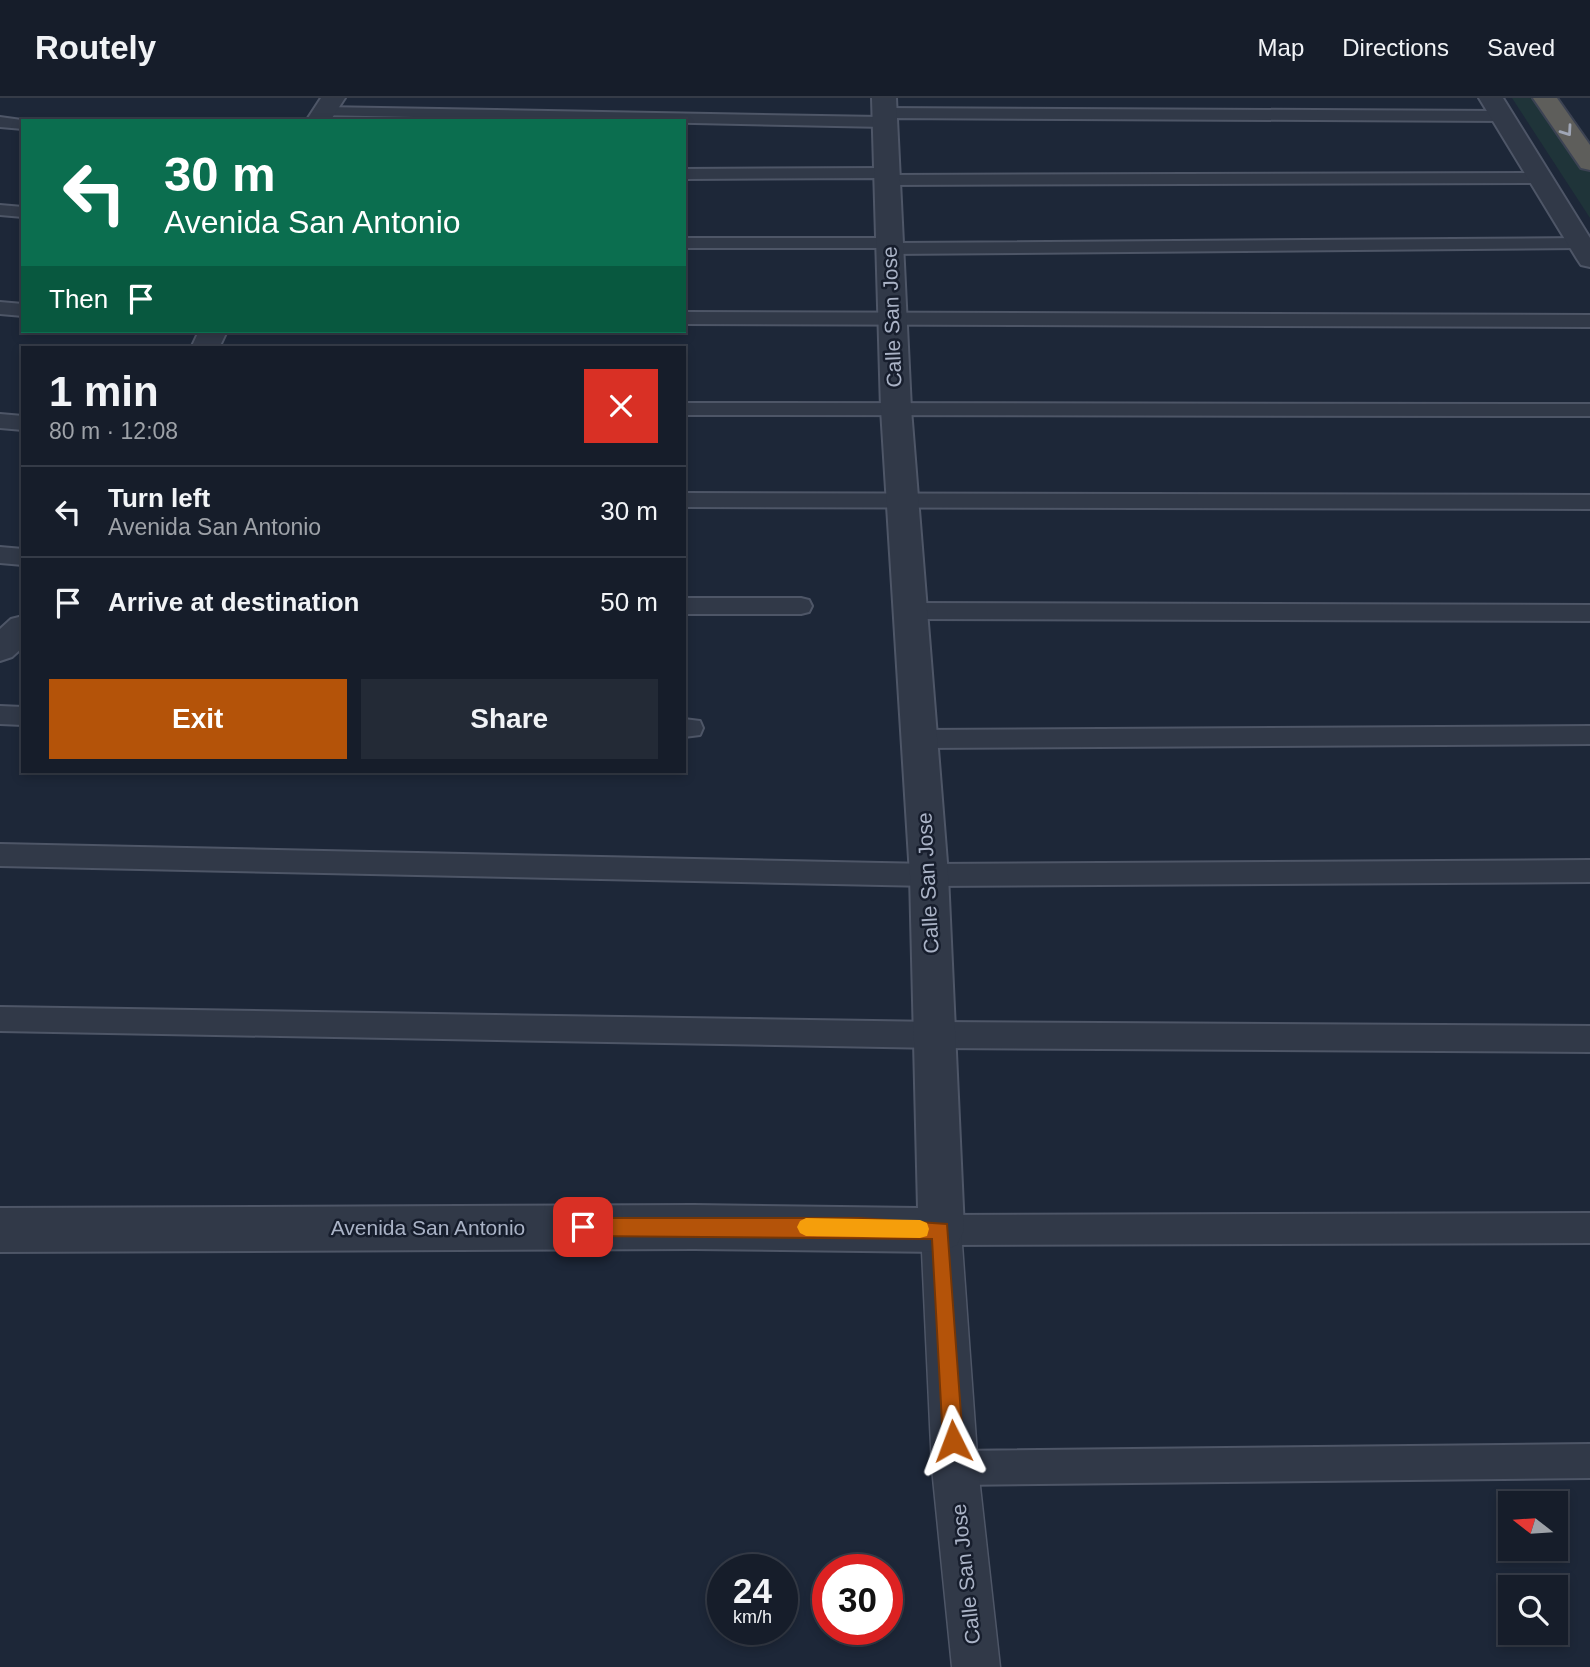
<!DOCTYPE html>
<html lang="en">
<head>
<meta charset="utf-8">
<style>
  :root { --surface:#161d2a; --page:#232a36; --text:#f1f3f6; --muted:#9ea2a8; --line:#353b47; --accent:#b45309 }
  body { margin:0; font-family:Arial,sans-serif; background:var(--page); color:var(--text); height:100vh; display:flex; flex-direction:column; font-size:26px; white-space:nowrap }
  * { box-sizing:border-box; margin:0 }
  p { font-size:23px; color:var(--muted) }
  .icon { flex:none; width:38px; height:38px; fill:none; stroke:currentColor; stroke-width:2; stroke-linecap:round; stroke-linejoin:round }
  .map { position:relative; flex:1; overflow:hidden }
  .details { position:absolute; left:21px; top:248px; width:665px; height:427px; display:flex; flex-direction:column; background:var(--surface); border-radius:0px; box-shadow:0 4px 10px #0003,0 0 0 2px var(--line) }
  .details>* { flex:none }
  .hud { position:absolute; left:21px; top:21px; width:665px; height:214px; border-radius:0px; box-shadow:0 4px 10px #0003,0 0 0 2px var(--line); background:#0b6e4f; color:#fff; overflow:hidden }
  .needle { width:46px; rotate:287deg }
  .controls { position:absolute; left:1498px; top:1393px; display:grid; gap:14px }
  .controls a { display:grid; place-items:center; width:70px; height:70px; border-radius:0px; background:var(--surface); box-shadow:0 4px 10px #0003,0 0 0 2px var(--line); font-size:35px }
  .speed { position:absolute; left:707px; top:1456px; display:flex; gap:14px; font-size:35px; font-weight:700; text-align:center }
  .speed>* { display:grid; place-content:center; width:91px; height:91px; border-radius:50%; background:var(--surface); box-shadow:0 4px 10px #0003,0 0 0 2px var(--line); line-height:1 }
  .speed small { font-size:18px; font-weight:400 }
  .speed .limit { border:10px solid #d22; background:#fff; color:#111 }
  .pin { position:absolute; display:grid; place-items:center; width:60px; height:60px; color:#fff; margin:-30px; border-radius:14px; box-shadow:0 4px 10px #0006 }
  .me { position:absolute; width:77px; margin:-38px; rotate:357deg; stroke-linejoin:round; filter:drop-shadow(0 0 5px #0008) }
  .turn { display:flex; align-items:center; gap:24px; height:147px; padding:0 28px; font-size:32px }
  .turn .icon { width:91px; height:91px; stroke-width:2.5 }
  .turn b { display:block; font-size:49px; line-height:60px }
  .then { display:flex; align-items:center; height:66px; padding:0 28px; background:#0003; gap:14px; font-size:26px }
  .round { display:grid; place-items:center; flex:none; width:74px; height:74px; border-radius:0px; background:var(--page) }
  .summary { display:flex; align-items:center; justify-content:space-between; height:119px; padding:0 28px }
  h1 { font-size:42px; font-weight:700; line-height:52px }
  .button { display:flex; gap:14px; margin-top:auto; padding:14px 28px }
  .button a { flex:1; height:80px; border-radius:0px; background:var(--accent); color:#fff; font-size:28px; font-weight:700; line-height:80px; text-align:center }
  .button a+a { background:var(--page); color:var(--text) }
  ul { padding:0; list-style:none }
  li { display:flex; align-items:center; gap:21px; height:91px; padding:0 28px; border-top:2px solid var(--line) }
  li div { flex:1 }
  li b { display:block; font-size:26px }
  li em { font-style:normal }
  header { display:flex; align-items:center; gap:42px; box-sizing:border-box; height:98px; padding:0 35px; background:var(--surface); border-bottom:2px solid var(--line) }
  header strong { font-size:33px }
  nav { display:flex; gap:38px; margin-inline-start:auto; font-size:24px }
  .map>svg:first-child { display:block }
  .green { fill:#1f3439 }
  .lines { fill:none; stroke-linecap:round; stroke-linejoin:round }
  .pedestrian-casing { stroke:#4e5667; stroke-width:4 }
  .minor-casing { stroke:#4e5667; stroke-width:3 }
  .tertiary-casing { stroke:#4e5667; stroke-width:4 }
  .trunk-casing { stroke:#3c4353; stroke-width:4 }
  .pedestrian { fill:#313948; fill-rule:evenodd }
  .minor { fill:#313948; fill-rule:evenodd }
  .tertiary { fill:#313948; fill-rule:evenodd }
  .trunk { fill:#5e5e5b; fill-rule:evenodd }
  .oneway { stroke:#9fa6b6 }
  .route { fill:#b45309; stroke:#753606; stroke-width:2 }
  .slow { fill:#f59e0b }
  .labels { text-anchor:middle; stroke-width:5; stroke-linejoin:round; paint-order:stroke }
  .street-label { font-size:21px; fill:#aab3c6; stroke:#171e2d }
</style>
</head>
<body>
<header>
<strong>Routely</strong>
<nav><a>Map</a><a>Directions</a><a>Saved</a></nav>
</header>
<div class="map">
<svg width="1590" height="1569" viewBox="0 0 1590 1569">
  <rect width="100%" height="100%" fill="#1d2738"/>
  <path class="green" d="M1512,0H1547L1590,65V120Z"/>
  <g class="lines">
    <defs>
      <path id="pedestrian" d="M324,9L880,19L876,15L884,10L1502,13L1510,18L1502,23L888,20L893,24L885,29L318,17V11Z
        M0,19L29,23H23V31L0,29Z
        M886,70L892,71L893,77L1540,75L1549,80L1540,85L887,87L881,86L880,80L684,81V71Z
        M0,107L23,109V119L0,117Z
        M684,140H890L899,145L1581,140L1590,145L1581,150L890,156L881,150H684Z
        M0,204L23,206V218L0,216Z
        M684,214L1590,217V229L684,226Z
        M684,305L1590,306V318L684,317Z
        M0,316L23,318V332L0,330Z
        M684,395L1590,397V411L684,409Z
        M0,449L23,451V467L0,465Z
        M684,500H801L809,502L812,508L809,514L801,516H684Z
        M910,505L1590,507V523L910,521L902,519L899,513L902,507Z
        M0,608L23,609V627L0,626Z
        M684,621L700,623L703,630L700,637L684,639Z
        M1590,628V646L919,650L910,648L907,641L910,634L919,632Z
        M0,746L929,766L1590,762V784L929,788L0,768Z
        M0,909L937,924L1590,928V954L937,950L0,933Z
        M1590,1115V1145L941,1147L930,1143L926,1132L930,1121L941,1117Z
        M1590,1346V1380L955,1387L943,1382L938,1370L943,1358L955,1353Z"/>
      <path id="minor" d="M941,1112L955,1118L961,1132L978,1370L1000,1569H952L932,1370L921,1132L927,1118Z"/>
      <path id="tertiary" d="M321,0H345L330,23H306Z
        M872,0H896L911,311L948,777L964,1132L957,1147L941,1154L694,1151L0,1154V1110L694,1107L918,1110L910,777L881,311Z
        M1479,0H1503L1590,140V169L1581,167L1577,161Z
        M199,233H227L219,250H191Z
        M23,518V549L12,559L0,563V531L11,521Z"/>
      <path id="trunk" d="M1533,0H1557L1590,47V72L1581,70Z"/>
    </defs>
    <use href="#pedestrian" class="pedestrian-casing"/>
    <use href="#minor" class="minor-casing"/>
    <use href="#tertiary" class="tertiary-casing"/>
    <use href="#trunk" class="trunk-casing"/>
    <use href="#pedestrian" class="pedestrian"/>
    <use href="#minor" class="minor"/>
    <use href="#tertiary" class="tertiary"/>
    <use href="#trunk" class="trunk"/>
  </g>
  <defs><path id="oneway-chevron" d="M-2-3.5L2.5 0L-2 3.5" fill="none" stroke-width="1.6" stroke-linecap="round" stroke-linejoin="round" transform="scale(1.75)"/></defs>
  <use class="oneway" href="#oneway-chevron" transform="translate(1567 33) rotate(55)"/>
  <path class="route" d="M583,1120H859L947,1126L963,1343L960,1350L953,1353L946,1350L943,1343L932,1141L583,1138L576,1136L574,1129L576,1123Z"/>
  <path class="slow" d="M806,1120L920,1122L927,1125L929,1131L927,1138L920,1140L806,1138L800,1135L797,1129L800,1123Z"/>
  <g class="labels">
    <g class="street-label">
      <text transform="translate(892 219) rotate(-92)" y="7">Calle San Jose</text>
      <text transform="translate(928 785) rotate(-93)" y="7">Calle San Jose</text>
      <text x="428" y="1137">Avenida San Antonio</text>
      <text transform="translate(966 1476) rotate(-96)" y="7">Calle San Jose</text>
    </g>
  </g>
</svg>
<div class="controls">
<a><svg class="needle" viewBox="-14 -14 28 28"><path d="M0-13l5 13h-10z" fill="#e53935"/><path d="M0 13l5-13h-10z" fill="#9ea2a8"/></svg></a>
<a><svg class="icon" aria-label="search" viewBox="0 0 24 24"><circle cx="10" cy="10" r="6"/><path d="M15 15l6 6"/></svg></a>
</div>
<div class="speed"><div>24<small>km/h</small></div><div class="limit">30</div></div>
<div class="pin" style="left:583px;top:1129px;background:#d93025"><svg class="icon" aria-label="arrive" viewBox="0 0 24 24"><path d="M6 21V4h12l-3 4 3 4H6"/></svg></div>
<svg class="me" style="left:953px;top:1343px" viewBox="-20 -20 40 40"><path d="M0-17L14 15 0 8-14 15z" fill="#b45309" stroke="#fff" stroke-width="4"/></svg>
<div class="hud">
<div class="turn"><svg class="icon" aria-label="left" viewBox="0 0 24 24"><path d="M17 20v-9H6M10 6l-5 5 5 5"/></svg><div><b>30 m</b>Avenida San Antonio</div></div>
<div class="then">Then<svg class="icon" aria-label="arrive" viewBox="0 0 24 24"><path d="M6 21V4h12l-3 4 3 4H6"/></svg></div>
</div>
<section class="details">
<div class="summary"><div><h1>1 min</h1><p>80 m · 12:08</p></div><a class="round" style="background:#d93025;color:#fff"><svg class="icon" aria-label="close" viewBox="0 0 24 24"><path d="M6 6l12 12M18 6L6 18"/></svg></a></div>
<ul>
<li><svg class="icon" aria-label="left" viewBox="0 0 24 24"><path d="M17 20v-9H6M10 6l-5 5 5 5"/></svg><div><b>Turn left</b><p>Avenida San Antonio</p></div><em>30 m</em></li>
<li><svg class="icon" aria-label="arrive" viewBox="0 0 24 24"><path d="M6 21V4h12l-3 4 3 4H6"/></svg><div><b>Arrive at destination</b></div><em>50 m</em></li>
</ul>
<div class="button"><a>Exit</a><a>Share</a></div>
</section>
</div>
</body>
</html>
